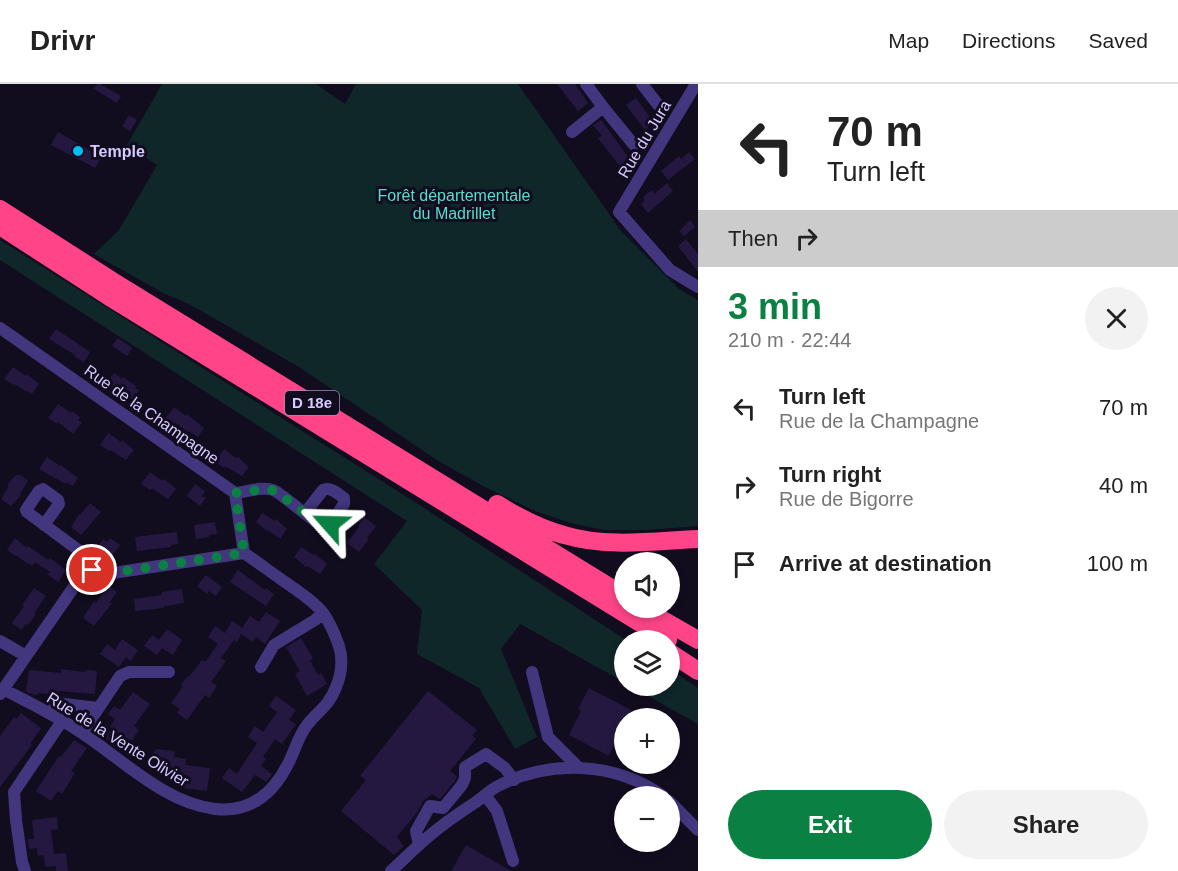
<!DOCTYPE html>
<html lang="en">
<head>
<meta charset="utf-8">
<style>
  :root { --surface:#fff; --page:#f2f2f2; --text:#222; --muted:#767676; --line:#e0e0e0; --accent:#0b8043 }
  body { margin:0; font-family:Helvetica,sans-serif; background:var(--page); color:var(--text); height:100vh; display:flex; flex-direction:column; font-size:22px; white-space:nowrap }
  * { box-sizing:border-box; margin:0 }
  p { font-size:20px; color:var(--muted) }
  .icon { flex:none; width:33px; height:33px; fill:none; stroke:currentColor; stroke-width:2; stroke-linecap:round; stroke-linejoin:round }
  .map { position:relative; flex:1; overflow:hidden }
  .drawer { display:flex; flex-direction:column; background:var(--surface); width:480px }
  .drawer>* { flex:none }
  .top-card { background:#fff; color:var(--text); overflow:hidden }
  .controls { position:absolute; left:614px; top:468px; display:grid; gap:12px }
  .controls a { display:grid; place-items:center; width:66px; height:66px; border-radius:50%; background:var(--surface); box-shadow:0 3px 9px #0003; font-size:30px }
  .pin { position:absolute; display:grid; place-items:center; width:51px; height:51px; color:#fff; margin:-26px; border:3px solid #fff; border-radius:50%; box-shadow:0 2px 6px #0007 }
  .me { position:absolute; width:66px; margin:-33px; rotate:295deg; stroke-linejoin:round; filter:drop-shadow(0 0 4px #0008) }
  .turn { display:flex; align-items:center; gap:21px; height:126px; padding:0 30px; font-size:27px }
  .turn .icon { width:78px; height:78px; stroke-width:2.5 }
  .turn b { display:block; font-size:42px; line-height:51px }
  .then { display:flex; align-items:center; height:57px; padding:0 30px; background:#0003; gap:12px; font-size:22px }
  .round { display:grid; place-items:center; flex:none; width:63px; height:63px; border-radius:32px; background:var(--page) }
  .summary { display:flex; align-items:center; justify-content:space-between; height:102px; padding:0 30px }
  h1 { font-size:36px; font-weight:800; line-height:45px; color:var(--accent) }
  .cta { display:flex; gap:12px; margin-top:auto; padding:12px 30px }
  .cta a { flex:1; height:69px; border-radius:36px; background:var(--accent); color:#fff; font-size:24px; font-weight:800; line-height:69px; text-align:center }
  .cta a+a { background:var(--page); color:var(--text) }
  ul { padding:0; list-style:none }
  li { display:flex; align-items:center; gap:18px; height:78px; padding:0 30px }
  li div { flex:1 }
  li b { display:block; font-size:22px }
  li em { font-style:normal }
  header { display:flex; align-items:center; gap:36px; box-sizing:border-box; height:84px; padding:0 30px; background:var(--surface); border-bottom:2px solid var(--line) }
  header strong { font-size:28px }
  nav { display:flex; gap:33px; margin-inline-start:auto; font-size:21px }
  main { display:flex; flex:1; min-height:0 }
  .map>svg:first-child { display:block }
  .green { fill:#0f2729 }
  .building { fill:#251840 }
  .lines { fill:none; stroke-linecap:round; stroke-linejoin:round }
  .minor { stroke:#42377e; stroke-width:12 }
  .highway { stroke:#ff4588; stroke-width:18 }
  .route { stroke:#0b8043; stroke-width:10; stroke-dasharray:0 18 }
  .poi-dot { fill:#00bff5; stroke:#120c1f; stroke-width:2 }
  .labels { text-anchor:middle; stroke-width:6; stroke-linejoin:round; paint-order:stroke }
  .shield { fill:#120c1f; stroke:#9c91bc; stroke-width:1.5 }
  .shield-label { font-size:15px; font-weight:bold; fill:#d7caff }
  .street-label { font-size:16px; fill:#d7caff; stroke:#120c1f }
  .poi-label { font-size:16px; font-weight:bold; fill:#d7caff; stroke:#120c1f; text-anchor:start }
  .park-label { font-size:16px; fill:#57decd; stroke:#120c1f }
</style>
</head>
<body>
<header>
<strong>Drivr</strong>
<nav><a>Map</a><a>Directions</a><a>Saved</a></nav>
</header>
<main>
<div class="map">
<svg width="698" height="787" viewBox="0 0 698 787">
  <rect width="100%" height="100%" fill="#120c1f"/>
  <path class="green" d="M162,0H316L345,20L356,0H518L621,147L679,205L698,216V442L647,446H605L574,440L535,427L481,401L440,378L299,283L189,220L165,210L94,170L119,146L157,81L127,61Z
    M0,156L418,420L626,556H624V598L520,540L501,565L537,653L515,665L479,604L417,570L422,526L374,480L407,437L0,176Z
    M669,585L698,604V640L630,602H669Z"/>
  <path class="building" d="M97,0H100L121,12L117,19L94,5Z
    M557,0H575L588,19L578,27Z
    M636,14L654,39L645,46L626,21Z
    M129,31L137,36L130,47L122,42Z
    M601,36L631,77L622,85L598,54L602,52L593,41Z
    M58,48L98,71L97,73L100,75L95,84L51,61Z
    M689,68L695,75L668,96L661,87L679,72L681,75Z
    M667,99L673,107L648,129L641,120L644,118V112L652,106L654,110Z
    M690,136L695,143L684,152L679,147Z
    M686,155L698,170V188L678,162Z
    M56,245L90,268L84,278L75,273V271L49,255Z
    M118,254L132,264L127,272L112,262Z
    M13,283L26,292L27,290L39,300L32,310L28,307L27,308L15,300L14,301L4,295Z
    M114,289L122,295L123,293L136,302L135,304L139,306L132,316L128,313L127,315L115,306L114,307L105,301Z
    M58,320L71,329L72,327L80,333L78,336L82,339L73,350L58,338L57,340L48,334Z
    M174,323L186,332L187,330L204,344L198,353L189,347L188,348L176,339L174,341L165,335Z
    M108,349L121,358L122,356L134,366L126,376L110,366L109,367L100,361Z
    M224,365L236,374L238,373L249,383L242,392L225,382L224,384L215,377Z
    M47,373L60,382L61,381L78,394L73,402L67,398L66,400L62,398L39,385Z
    M150,388L162,397L164,395L176,405L168,415L152,404L150,406L141,400Z
    M16,391H20L28,397L20,410L21,411L11,422L1,415L9,402L7,401Z
    M195,400L205,407L202,412L206,414L200,422L187,412Z
    M90,419L101,428L81,451L71,443L79,430L80,431Z
    M262,429L275,437L276,435L287,445L280,455L268,446L267,447L256,438Z
    M364,433L376,442L367,454L368,456L359,468L347,459L359,443L358,442Z
    M215,438L217,450L209,451V453L196,455L194,441Z
    M177,448L178,460L170,461L171,463L137,467L135,453Z
    M15,454L27,464L28,462L48,476L50,474L66,486L58,498L47,490L50,488L35,478L32,482L29,479L28,480L16,471L15,472L7,466Z
    M110,454L120,461L111,473L98,462L103,455L107,458Z
    M301,463L314,471L315,470L327,480L320,490L307,482L306,483L294,473Z
    M238,486L265,506L266,504L274,510L266,522L230,498Z
    M206,491L222,503L216,512L209,507L207,510L197,502Z
    M108,502L117,508L109,519H112L94,542L83,534L94,517L96,519Z
    M34,504L46,512L34,529L36,530L28,541L26,539L21,546L12,539L24,522L22,521Z
    M182,505L184,519L164,522V524L135,527L134,515L162,511V508Z
    M266,528L280,537L265,560L256,553L253,558L241,550L237,558L234,556L221,574L226,577L211,598L217,602L209,614L205,611L187,636L177,629L180,625L171,619L183,602L181,601L188,592L189,593L202,576L205,578L218,560L208,553L215,542L225,549L232,537L242,544L250,532L259,538Z
    M167,545L182,556L173,571L162,564L157,571L144,562L152,551L159,556Z
    M301,554L313,574L310,576L318,591L321,589L327,600L307,612L295,590L300,587L286,563Z
    M122,555L138,566L131,577L126,573L119,583L100,570L107,560L115,566Z
    M61,585L85,588L86,586L97,587L95,610L59,607L58,611L38,609V611L32,610L26,608L29,586L61,589Z
    M589,604L646,634H624V660L616,656L609,672L569,651L581,627L578,625Z
    M428,607L477,646L472,651L476,655L450,687L457,692L455,697L440,715L432,710L423,717L418,727L397,753L404,762L394,771L341,727L366,696L360,692Z
    M133,608L150,620L134,642L139,646L124,667L105,654L112,644L110,643L115,635L108,630L114,622L120,626Z
    M276,612L296,626L289,636L296,640L282,660L275,655L263,673L266,675L261,682L272,690L266,698L255,691L242,708L222,694L229,684L237,690L257,659L248,653L255,642L263,648L277,628L269,622Z
    M21,629L41,644L30,660L32,661L0,703V652L14,633L17,635Z
    M74,656L87,664L71,687L75,689L62,710L58,707L51,717L36,707L59,672L61,673Z
    M156,665L175,667L174,673L186,675L185,681L210,684L207,707L182,704L183,699L171,696L172,691L159,689L160,682L155,681L156,674L152,671Z
    M57,733L58,745L51,746L54,770L66,769L68,787H56V782L45,783L44,771L38,772L37,764L29,765L28,755H34L32,736Z
    M466,761L511,787H451Z"/>
  <g class="lines">
    <path class="minor" d="M642,0L659,22
      M696,0L619,128L670,186L698,203
      M603,23L634,61
      M572,48L603,23L586,0
      M0,244L235,409L244,469
      M235,409C246,408 263,402 273,406C285,411 316,442 325,442C327,442 328,441 330,440L344,420V414C338,410 330,402 323,406L305,429
      M44,441L59,420L58,416L43,405L39,407L26,426L27,428L89,474L92,486
      M0,557L26,572
      M261,583L274,561L315,536L323,529
      M532,588L548,653L579,684
      M3,605C30,619 57,632 82,649C123,676 165,719 215,725C251,729 274,709 289,678C295,666 298,653 307,641C313,633 322,626 328,618C339,602 345,581 339,562C335,551 330,538 323,529C314,517 300,509 288,500C273,490 259,479 244,469
      M0,610L80,494L92,486L113,489L244,469
      M51,630L56,619L98,624
      M82,649L120,592L129,588H169
      M485,711L497,727L513,777
      M669,717L698,746
      M419,761L416,747L430,722L443,724L462,701L465,694V683L486,670L505,684L514,696
      M25,787L22,778L16,736L14,708L62,637
      M391,787C403,776 415,764 428,753C443,740 459,729 476,718C483,713 490,706 498,702C551,675 615,678 663,712"/>
    <path class="highway" d="M0,125L114,198L624,512
      M0,142L108,212L668,556
      M497,420C518,433 541,445 564,451C607,464 654,457 698,455
      M642,524L698,556
      M669,568L698,587"/>
  </g>
  <g class="lines">
    <path class="route" d="M92,486L113,489L244,469L235,409L267,405L275,407L322,442H327L330,440"/>
  </g>
  <circle class="poi-dot" cx="78" cy="67" r="6"/>
  <g class="labels">
    <rect class="shield" x="285" y="307" width="54" height="24" rx="4.5"/>
    <g class="shield-label">
      <text x="312" y="324">D 18e</text>
    </g>
    <g class="street-label">
      <text transform="translate(644 55) rotate(-59)" y="6">Rue du Jura</text>
      <text transform="translate(152 330) rotate(35)" y="6">Rue de la Champagne</text>
      <text transform="translate(118 655) rotate(32)" y="6">Rue de la Vente Olivier</text>
    </g>
    <g class="poi-label">
      <text x="90" y="73">Temple</text>
    </g>
    <g class="park-label">
      <text x="454" y="117">Forêt départementale<tspan x="454" dy="18">du Madrillet</tspan></text>
    </g>
  </g>
</svg>
<div class="controls">
<a><svg class="icon" aria-label="sound" viewBox="0 0 24 24"><path d="M4 9h4l5-4v14l-5-4H4zM17 9q2 3 0 6"/></svg></a>
<a><svg class="icon" aria-label="layers" viewBox="0 0 24 24"><path d="M12 4l9 5-9 5-9-5zM3 14l9 5 9-5"/></svg></a>
<a>+</a>
<a>−</a>
</div>
<div class="pin" style="left:92px;top:486px;background:#d93025"><svg class="icon" aria-label="arrive" viewBox="0 0 24 24"><path d="M6 21V4h12l-3 4 3 4H6"/></svg></div>
<svg class="me" style="left:330px;top:440px" viewBox="-20 -20 40 40"><path d="M0-17L14 15 0 8-14 15z" fill="#0b8043" stroke="#fff" stroke-width="4"/></svg>
</div>
<section class="drawer">
<div class="top-card">
<div class="turn"><svg class="icon" aria-label="left" viewBox="0 0 24 24"><path d="M17 20v-9H6M10 6l-5 5 5 5"/></svg><div><b>70 m</b>Turn left</div></div>
<div class="then">Then<svg class="icon" aria-label="right" viewBox="0 0 24 24"><path d="M7 20v-9h11M14 6l5 5-5 5"/></svg></div>
</div>
<div class="summary"><div><h1>3 min</h1><p>210 m · 22:44</p></div><a class="round"><svg class="icon" aria-label="close" viewBox="0 0 24 24"><path d="M6 6l12 12M18 6L6 18"/></svg></a></div>
<ul>
<li><svg class="icon" aria-label="left" viewBox="0 0 24 24"><path d="M17 20v-9H6M10 6l-5 5 5 5"/></svg><div><b>Turn left</b><p>Rue de la Champagne</p></div><em>70 m</em></li>
<li><svg class="icon" aria-label="right" viewBox="0 0 24 24"><path d="M7 20v-9h11M14 6l5 5-5 5"/></svg><div><b>Turn right</b><p>Rue de Bigorre</p></div><em>40 m</em></li>
<li><svg class="icon" aria-label="arrive" viewBox="0 0 24 24"><path d="M6 21V4h12l-3 4 3 4H6"/></svg><div><b>Arrive at destination</b></div><em>100 m</em></li>
</ul>
<div class="cta"><a>Exit</a><a>Share</a></div>
</section>
</main>
</body>
</html>
